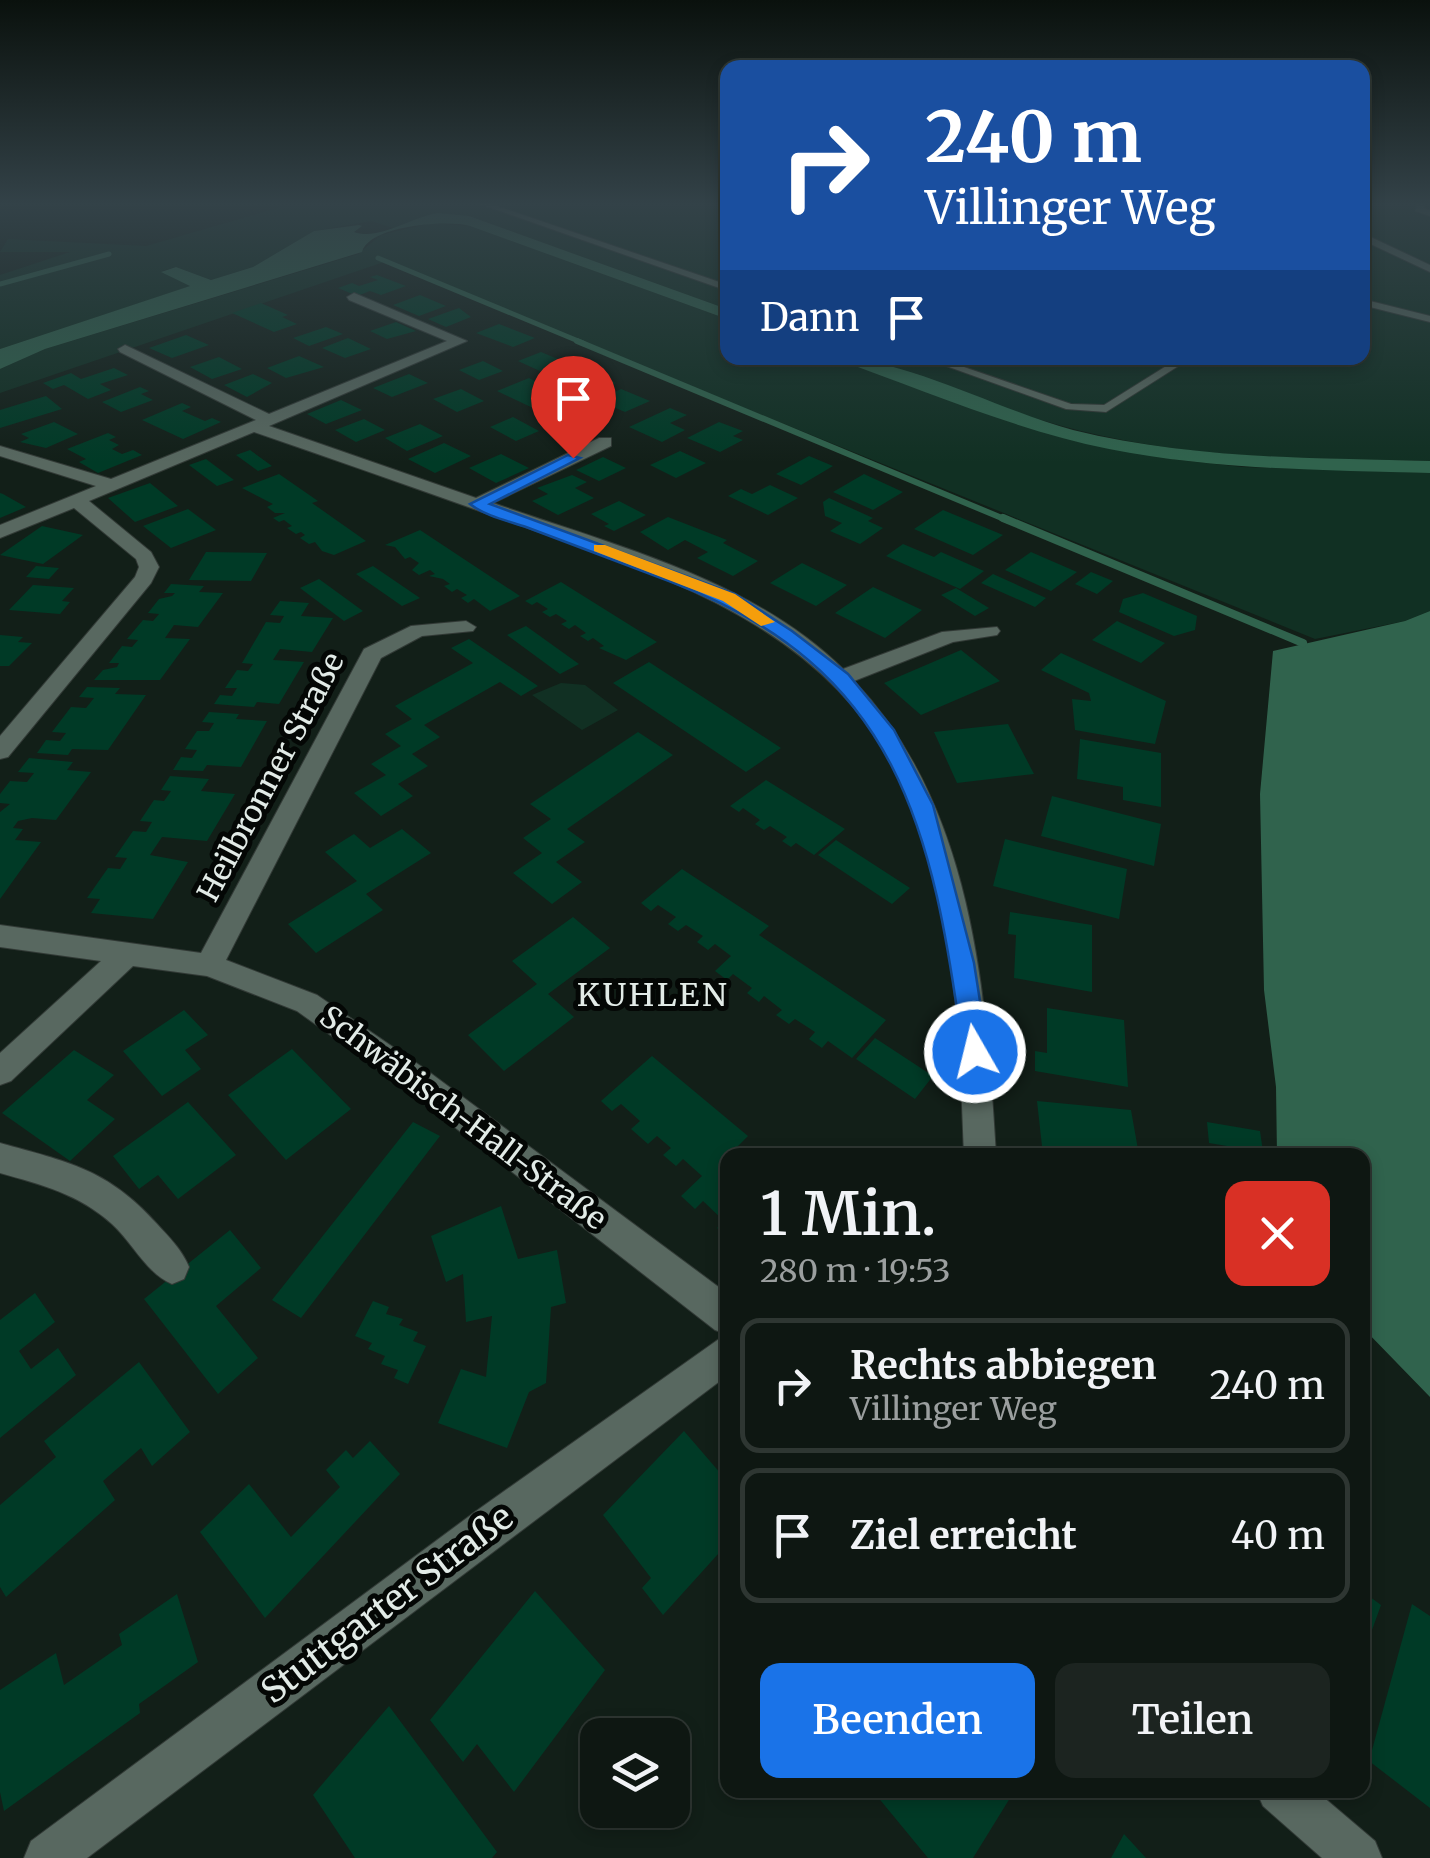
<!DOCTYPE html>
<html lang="de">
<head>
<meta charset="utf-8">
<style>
  :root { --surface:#0e1712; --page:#1c2420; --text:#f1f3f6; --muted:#9b9f9f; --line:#2e3632; --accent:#1a73e8 }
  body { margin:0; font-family:Merriweather,serif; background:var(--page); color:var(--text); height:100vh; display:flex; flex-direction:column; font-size:38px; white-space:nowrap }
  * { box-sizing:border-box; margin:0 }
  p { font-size:32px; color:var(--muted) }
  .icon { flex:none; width:55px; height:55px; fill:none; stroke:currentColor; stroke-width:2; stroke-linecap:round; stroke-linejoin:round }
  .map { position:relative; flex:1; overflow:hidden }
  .drawer { position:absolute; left:720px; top:1148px; width:650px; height:650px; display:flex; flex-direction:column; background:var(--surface); border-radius:20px; box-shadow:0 5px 15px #0003,0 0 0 2px var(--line) }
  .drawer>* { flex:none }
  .banner { position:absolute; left:720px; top:60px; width:650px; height:305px; border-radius:20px; box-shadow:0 5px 15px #0003,0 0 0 2px var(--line); background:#1a4fa0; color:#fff; overflow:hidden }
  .fabs { position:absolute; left:580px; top:1718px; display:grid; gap:20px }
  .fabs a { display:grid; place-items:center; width:110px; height:110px; border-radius:20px; background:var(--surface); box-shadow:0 5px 15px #0003,0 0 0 2px var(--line); font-size:50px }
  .pin { position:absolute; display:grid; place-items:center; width:85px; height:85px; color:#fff; margin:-102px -42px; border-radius:50% 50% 50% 0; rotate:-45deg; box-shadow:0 0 10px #0007 }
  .pin .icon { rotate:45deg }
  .me { position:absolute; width:110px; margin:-55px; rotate:352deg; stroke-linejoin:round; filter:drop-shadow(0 0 8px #0008) }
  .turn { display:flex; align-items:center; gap:35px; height:210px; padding:0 40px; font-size:45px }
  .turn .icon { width:130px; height:130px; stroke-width:2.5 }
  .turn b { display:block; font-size:70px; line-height:85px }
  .then { display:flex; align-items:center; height:95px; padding:0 40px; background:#0003; gap:20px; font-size:38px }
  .round { display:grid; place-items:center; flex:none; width:105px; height:105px; border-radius:20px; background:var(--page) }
  .head { display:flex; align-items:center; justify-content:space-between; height:170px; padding:0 40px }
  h1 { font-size:60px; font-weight:600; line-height:75px }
  .primary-button { display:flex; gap:20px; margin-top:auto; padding:20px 40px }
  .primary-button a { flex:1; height:115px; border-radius:20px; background:var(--accent); color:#fff; font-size:40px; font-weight:600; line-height:115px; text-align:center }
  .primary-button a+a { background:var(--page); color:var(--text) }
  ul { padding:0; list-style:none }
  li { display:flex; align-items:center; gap:30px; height:135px; margin:0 20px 15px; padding:0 20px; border:5px solid var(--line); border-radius:20px }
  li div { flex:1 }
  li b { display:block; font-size:38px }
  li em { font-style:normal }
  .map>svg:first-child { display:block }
  .green { fill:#113023 }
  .water { fill:#30634d }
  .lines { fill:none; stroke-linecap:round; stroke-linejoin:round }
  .stream-far2 { stroke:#30634d; stroke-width:5 }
  .stream-far1 { stroke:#30634d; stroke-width:6 }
  .stream { stroke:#30634d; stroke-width:8 }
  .building { fill:#003a26 }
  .service-casing { stroke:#323a36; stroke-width:2 }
  .minor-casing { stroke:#323a36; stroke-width:2 }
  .service { fill:#586860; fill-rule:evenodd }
  .minor { fill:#586860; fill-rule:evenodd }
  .route { fill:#1a73e8; stroke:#114b97; stroke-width:2.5 }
  .slow { fill:#f59e0b }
  .labels { text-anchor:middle; stroke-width:10; stroke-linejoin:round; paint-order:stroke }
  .street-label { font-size:30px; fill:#e2ebe7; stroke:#040705 }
  .neighbourhood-label { font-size:32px; letter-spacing:2.5px; fill:#e2ebe7; stroke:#040705 }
  .near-street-label { font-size:35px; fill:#e2ebe7; stroke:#040705 }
</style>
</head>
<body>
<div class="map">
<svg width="1430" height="1858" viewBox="0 0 1430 1858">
  <rect width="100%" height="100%" fill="#121f18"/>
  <path class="green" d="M295,203H727V309L469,216L393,228L371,221L314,231L253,267L211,280L176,267L162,271L191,286L0,349V275L70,252H0L8,239L146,246Z
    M1363,203H1430V461C1320,458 1211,460 1103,436C1021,418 942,386 863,358H1362Z
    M432,223L470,226L727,319L728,358H833L1060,437L1178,460L1243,467L1430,473V611L1405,621L1315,639L384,262L0,393V369L45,349L358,254L381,235Z
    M561,683L585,685L618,710L582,730L532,695Z"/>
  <path class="water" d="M438,213L469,216L727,309V319L470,226C443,219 368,227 362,252L45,349L0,369V349L190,286L161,272L176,267L211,280L253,267L314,231L359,225L362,226L354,232C379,241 411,217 438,213Z
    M833,358C904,357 1000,411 1073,430C1191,459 1310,458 1430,461V473C1323,470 1215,470 1109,449C1015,430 923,390 833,358Z
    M1430,611V1397L1363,1328L1362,1155H1277L1276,1087L1264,990L1260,794L1273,651L1405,621Z"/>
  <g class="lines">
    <path class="stream-far2" d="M378,258L583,343
      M0,284L109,254"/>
    <path class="stream-far1" d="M577,341L1009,521"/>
    <path class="stream" d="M1003,518L1303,643"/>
  </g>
  <path class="building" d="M377,275L406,286L381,295L370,291L357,296L338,288L352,283L359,286L378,280L370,277Z
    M420,295L446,306L419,316L393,305Z
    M261,303L288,315L282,317L297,324L274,332L232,313Z
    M459,308L471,317L446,327L428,319Z
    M396,322L416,331L387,339L370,331Z
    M499,324L535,338L513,347L476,333Z
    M326,327L343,334L309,346L293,338Z
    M186,335L209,345L172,358L149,348Z
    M348,338L371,349L345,358L322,348Z
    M541,352L565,362L542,372L518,361Z
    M299,356L324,367L286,378L267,368Z
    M219,357L242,369L212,379L190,367Z
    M483,361L503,371L479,380L459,370Z
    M114,368L128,375L100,384L111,390L88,399L64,385L53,389L43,383L71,373L81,379Z
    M584,369L616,383L586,396L561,384L572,380L565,377Z
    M253,374L272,383L247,397L224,385Z
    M409,374L428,383L392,397L373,388Z
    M529,378L547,387L539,390L555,398L533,408L497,391Z
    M140,387L149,391L141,394L153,400L121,412L102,402Z
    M461,389L484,401L457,412L433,399Z
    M621,389L650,401L625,412L597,400Z
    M46,396L62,409L0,428V410Z
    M341,400L362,410L326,424L307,414Z
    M585,400L597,405L556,423L544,418Z
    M182,403L191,407L182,411L205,421L212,418L221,422L183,439L142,420Z
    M670,408L687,415L670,423L685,430L662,442L629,427Z
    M513,417L539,431L516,441L490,427Z
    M364,419L385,430L356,442L335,430Z
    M54,422L78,434L46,448L20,442L29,438L21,434Z
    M719,422L743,431L733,436L743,440L720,452L687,438Z
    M420,424L443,436L407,451L385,438Z
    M108,433L116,437L109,440L119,445L112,449L122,454L133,450L142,455L98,473L79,462L86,459L67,449Z
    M444,443L471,456L435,473L408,459Z
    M250,450L272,466L258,471L236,455Z
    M680,451L706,463L676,478L650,465Z
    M501,454L529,468L496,483L469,468Z
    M809,456L833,466L801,485L776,474Z
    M603,457L626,468L599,481L576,470Z
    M206,459L234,480L217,486L189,465Z
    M279,474L318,501L312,503L366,541L334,555L322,551L315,542L309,544L300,538L305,535L301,532L296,534L287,528L292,526L284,520L279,522L273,518L285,513H275L267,507L273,504L242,488Z
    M864,474L903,492L873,510L833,492Z
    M572,475L587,482L575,488L594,498L558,515L532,501L548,494L537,488Z
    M150,483L178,506L135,522L108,498Z
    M770,485L798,498L768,515L728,496L741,489L752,494Z
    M0,493L3,494L26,507L0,518Z
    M829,498L873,518L868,521L883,528L860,544L830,531L842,523L825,516L823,502Z
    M619,501L646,515L614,531L604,526L609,524L591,514Z
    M188,509L216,530L171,548L143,526Z
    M943,510L1003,535L973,555L914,529Z
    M668,517L727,540L723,543L758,561L733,576L697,558L708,552L685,540L668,550L640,532Z
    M42,526L83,535L43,564L0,555Z
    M420,530L520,596L490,611L474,599L468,603L461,598L467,595L457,589L452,592L444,586L450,584L443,579L429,576L435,574L430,570L419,575L412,570L419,563L410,557L405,559L395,547L385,545Z
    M903,544L934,557L941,552L984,571L960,589L886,556Z
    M206,552L267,553L251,581L189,580Z
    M1031,552L1077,572L1051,591L1005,570Z
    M802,563L847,585L816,606L770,583Z
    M36,566L59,568L49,579L26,577Z
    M373,566L420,598L402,606L356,574Z
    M1091,572L1113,581L1097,594L1075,584Z
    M993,574L1046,598L1035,607L981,583Z
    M319,579L363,611L344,621L300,588Z
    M561,582L657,642L626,660L599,648L604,646L593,638L588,641L580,636L586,633L575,625L569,629L561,624L567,621L556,614L550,617L542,612L548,609L537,602L532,605L525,601Z
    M171,584L204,586L199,592L223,593L198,627L174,625L165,638L190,639L160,680H94L103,670L117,667L119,663H109L122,646L132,647L138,640L127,639L143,620L153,621L159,614L148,613L159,599L172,596L175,593H164Z
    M33,585L74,588L62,601L70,602L60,614L9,610Z
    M873,587L922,610L885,638L835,613Z
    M956,588L989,608L975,616L941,595Z
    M1143,593L1197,616L1195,630L1174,636L1119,612L1123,599Z
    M280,601L309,603L301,616L333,618L312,652L280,649L273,660L304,662L279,704L257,702L254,707L214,704L220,695L232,696L237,688H225L237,670L248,671L253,664L242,663L266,622L280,623L284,616L270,615Z
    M1117,621L1165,643L1141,663L1092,640Z
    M526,626L579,664L560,674L507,635Z
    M0,635L23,637L18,642L32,643L9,666H0Z
    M469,639L538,686L521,696L500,682L424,725L440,737L412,754L428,766L398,784L413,796L381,816L354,793L386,775L371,764L401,746L385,734L412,719L395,706L473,663L451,648Z
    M961,650L1000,681L921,715L884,683Z
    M1061,653L1166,701L1155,744L1075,730L1072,699L1091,701L1089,693L1041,670Z
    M649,662L758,733L781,748L746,772L613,683Z
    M87,687L120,688L115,694L146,695L108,750L72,749L68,755L37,753L46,740L60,741L66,733L52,732L71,707L86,708L94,698L79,697Z
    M209,712L239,714L236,719L267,721L241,767L207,765L203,771L173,770L181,757L192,758L197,750L185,749L197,731H209L214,723L202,722Z
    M1008,724L1034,774L957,783L934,732Z
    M638,732L673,755L567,829L585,842L556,862L582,882L552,904L513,873L542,853L523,838L551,819L530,804Z
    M1080,739L1161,753V807L1123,800V787L1077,779Z
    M29,758L73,762L67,770L91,772L56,820L32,818L18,821L13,828L23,829L15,840L41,842L0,899V812L10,804L0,803V794L10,781L27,782L34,773L18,772Z
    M170,776L209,779L201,791L235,794L207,841L162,837L150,855L188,862L153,919L91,913L100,899L87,898L108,868L120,869L127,858L115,857L133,831L146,832L152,822L140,821L154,800L164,801L171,791L161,790Z
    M766,780L845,829L814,855L796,843L791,847L782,841L787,837L770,826L764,830L755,824L760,820L743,808L739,812L730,806Z
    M1052,796L1161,824L1154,866L1041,836Z
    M402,829L431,853L366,894L383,910L316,953L288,924L357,881L325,852L354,834L370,848Z
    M1005,839L1127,869L1119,919L993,886Z
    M836,840L910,888L892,904L818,855Z
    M682,869L769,926L759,935L886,1020L852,1058L828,1041L822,1048L809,1039L815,1032L795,1019L789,1024L776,1015L782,1010L764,996L759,1002L747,993L752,988L733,974L727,980L715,971L731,956L715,944L708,950L697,942L703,936L686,925L678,931L668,924L676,917L658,905L651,911L641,903Z
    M1010,912L1092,925V992L1014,978L1016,935L1008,934Z
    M573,917L610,948L548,994L574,1017L504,1071L468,1035L537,984L512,961Z
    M1047,1008L1124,1020L1128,1087L1035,1071V1051L1047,1053Z
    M184,1010L208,1035L185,1050L201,1069L162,1096L123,1051Z
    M875,1038L933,1076L915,1099L856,1059Z
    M292,1049L351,1109L286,1160L228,1095Z
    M74,1050L114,1075L87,1100L115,1119L70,1161L2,1113Z
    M652,1056L748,1136L736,1148L745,1155H728V1237L717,1228L724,1221L703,1201L695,1209L681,1196L702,1176L683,1159L676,1166L663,1155L671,1148L657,1136L648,1144L631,1129L640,1121L621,1104L612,1111L601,1101Z
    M1037,1101L1131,1110L1139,1155H1043Z
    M188,1102L236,1155L178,1199L158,1175L139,1189L113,1156Z
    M413,1122L440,1136L301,1318L272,1300Z
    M1207,1122L1260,1131L1263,1152L1209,1143Z
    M501,1206L518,1259L557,1250L566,1303L551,1307L546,1383L529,1392L507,1448L438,1423L461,1369L486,1377L492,1316L466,1322L463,1274L446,1282L431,1236Z
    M230,1230L261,1268L216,1306L258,1358L218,1394L144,1299Z
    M35,1293L55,1322L19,1351L31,1369L58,1348L76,1375L0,1438V1320Z
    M373,1301L389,1307L386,1314L403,1319L399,1325L418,1332L413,1341L426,1346L408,1384L394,1378L398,1370L381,1364L385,1356L368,1349L372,1343L355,1336Z
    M139,1362L190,1432L152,1466L141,1448L103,1481L115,1500L6,1597L0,1587V1505L56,1457L44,1441Z
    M684,1431L728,1482V1543L663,1615L642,1588L651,1578L603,1515Z
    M370,1441L400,1474L265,1618L200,1532L249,1484L291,1537L340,1487L326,1470L346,1450L353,1458Z
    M535,1591L605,1670L514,1792L477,1744L463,1762L430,1720Z
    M1362,1591L1381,1605L1363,1655L1362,1654Z
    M177,1594L198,1662L139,1704L140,1713L4,1811L0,1792V1690L56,1653L64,1685L122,1645L119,1634Z
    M1412,1604L1430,1616V1808L1369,1761Z
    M389,1706L497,1852L492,1858H355L313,1795Z
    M872,1790H1015L973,1858H928Z
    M1124,1834L1146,1858H1111Z"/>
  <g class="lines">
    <defs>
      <path id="service" d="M477,203H488L728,285V291Z
        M1418,203H1426L1423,208L1430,210V216L1415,211Z
        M1362,233L1430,265V272L1362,240Z
        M1362,299L1430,316V322L1362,305Z
        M924,358H938L1071,404L1104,405L1179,358H1191L1106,412L1066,409Z"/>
      <path id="minor" d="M354,293L467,341L269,426L476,498L599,438H611V446L493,503C610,544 752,579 843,669L942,632L997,627L1000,631L997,635L953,642L854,681C973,806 986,991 996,1155H964C959,1026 955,879 892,763C814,619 649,571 505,520C421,490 338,461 254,432L89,501L151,552L159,567L151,583L8,757L0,759V736L135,577L139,567L136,559L74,508L0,538V525L96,486L0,456V446L111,479L256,420L120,352L118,349L125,345L269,414L447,341L349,300L347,297Z
        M466,621L476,627L473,631L422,636L381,658L226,960L317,995L425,1069L728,1294V1375L87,1858H24L31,1841L479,1509L726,1334L715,1330L403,1087L297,1011L207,976L133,966L11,1081L0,1085V1053L101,961L0,947V925L201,953L364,649L411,626Z
        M0,1143C68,1162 108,1169 157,1224C169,1237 182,1250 189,1267L184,1279L172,1284C146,1273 133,1243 112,1224C79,1194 42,1185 0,1173Z
        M1256,1790H1315L1375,1841L1382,1858H1322L1263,1806Z"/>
    </defs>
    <use href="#service" class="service-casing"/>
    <use href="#minor" class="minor-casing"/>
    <use href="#service" class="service"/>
    <use href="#minor" class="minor"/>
  </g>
  <linearGradient id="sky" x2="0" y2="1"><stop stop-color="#0a110d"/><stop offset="0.44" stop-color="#334248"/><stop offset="1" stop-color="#334248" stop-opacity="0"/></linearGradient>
  <rect width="1430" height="463" fill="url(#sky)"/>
  <path class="route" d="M568,455L580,458L490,504L735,594L792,631L848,674L894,730L933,805L974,963L988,1052L984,1059L975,1062L966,1059L963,1052C933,829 900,668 669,581C621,563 573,545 526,527C508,521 485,516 470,504Z"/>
  <path class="slow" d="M594,545H605L735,594L775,622L761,626L723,601L594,551Z"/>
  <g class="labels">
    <g class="street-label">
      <text transform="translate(271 777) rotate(-62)" y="10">Heilbronner Straße</text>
      <text transform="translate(463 1118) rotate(37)" y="10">Schwäbisch-Hall-Straße</text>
    </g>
    <g class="neighbourhood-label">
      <text x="653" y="1006">KUHLEN</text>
    </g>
    <g class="near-street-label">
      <text transform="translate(387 1604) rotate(-37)" y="12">Stuttgarter Straße</text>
    </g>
  </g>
</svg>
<div class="fabs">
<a><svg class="icon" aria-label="layers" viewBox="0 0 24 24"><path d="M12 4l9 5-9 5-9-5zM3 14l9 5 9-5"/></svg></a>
</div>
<div class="pin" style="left:573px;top:458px;background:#d93025"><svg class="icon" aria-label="arrive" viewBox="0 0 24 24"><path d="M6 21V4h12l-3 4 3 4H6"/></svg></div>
<svg class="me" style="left:975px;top:1052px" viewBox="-20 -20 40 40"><circle r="17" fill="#1a73e8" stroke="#fff" stroke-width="3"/><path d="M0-11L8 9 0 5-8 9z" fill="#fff"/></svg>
<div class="banner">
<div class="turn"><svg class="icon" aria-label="right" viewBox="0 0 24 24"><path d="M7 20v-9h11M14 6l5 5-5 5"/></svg><div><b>240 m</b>Villinger Weg</div></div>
<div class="then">Dann<svg class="icon" aria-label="arrive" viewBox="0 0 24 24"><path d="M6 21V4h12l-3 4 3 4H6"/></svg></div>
</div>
<section class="drawer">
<div class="head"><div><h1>1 Min.</h1><p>280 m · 19:53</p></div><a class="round" style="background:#d93025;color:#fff"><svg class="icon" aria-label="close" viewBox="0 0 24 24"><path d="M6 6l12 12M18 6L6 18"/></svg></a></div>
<ul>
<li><svg class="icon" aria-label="right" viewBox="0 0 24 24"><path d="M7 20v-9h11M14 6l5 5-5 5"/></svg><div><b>Rechts abbiegen</b><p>Villinger Weg</p></div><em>240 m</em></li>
<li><svg class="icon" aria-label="arrive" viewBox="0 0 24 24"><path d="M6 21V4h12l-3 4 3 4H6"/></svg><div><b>Ziel erreicht</b></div><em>40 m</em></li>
</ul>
<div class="primary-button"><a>Beenden</a><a>Teilen</a></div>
</section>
</div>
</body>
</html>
